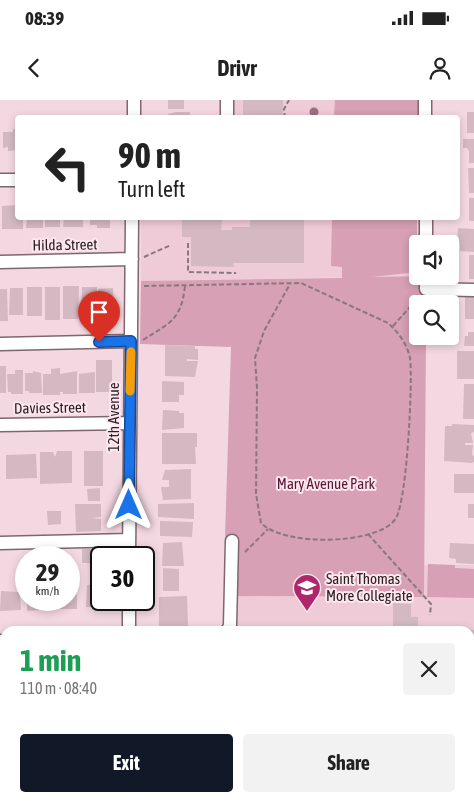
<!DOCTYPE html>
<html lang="en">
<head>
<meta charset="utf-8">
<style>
  :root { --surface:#fff; --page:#f2f2f2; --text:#222; --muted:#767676; --accent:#111827 }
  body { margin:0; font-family:"Asap Condensed",sans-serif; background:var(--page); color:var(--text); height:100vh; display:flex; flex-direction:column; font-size:19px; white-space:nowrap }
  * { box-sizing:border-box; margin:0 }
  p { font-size:16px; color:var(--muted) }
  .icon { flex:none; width:28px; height:28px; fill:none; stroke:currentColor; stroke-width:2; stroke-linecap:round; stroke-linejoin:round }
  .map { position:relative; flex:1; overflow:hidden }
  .details { position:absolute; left:0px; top:526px; width:475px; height:176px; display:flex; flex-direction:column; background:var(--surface); border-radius:15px 15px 0 0; box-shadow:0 2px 8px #0003 }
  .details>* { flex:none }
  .guide { position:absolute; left:15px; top:15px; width:445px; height:105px; border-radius:5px; box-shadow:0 2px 8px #0003; background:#fff; color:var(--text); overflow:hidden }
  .controls { position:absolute; left:409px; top:135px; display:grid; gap:10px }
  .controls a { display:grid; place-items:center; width:50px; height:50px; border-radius:5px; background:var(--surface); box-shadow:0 2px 8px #0003; font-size:25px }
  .speed { position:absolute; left:15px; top:446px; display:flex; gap:10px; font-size:25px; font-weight:700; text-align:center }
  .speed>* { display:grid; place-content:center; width:65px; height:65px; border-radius:50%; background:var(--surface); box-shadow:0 2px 8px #0003; line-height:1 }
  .speed small { font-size:12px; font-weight:400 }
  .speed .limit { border:2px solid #111; border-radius:8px; background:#fff; color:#111 }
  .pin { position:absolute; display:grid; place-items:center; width:42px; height:42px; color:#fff; margin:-51px -21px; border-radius:50% 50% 50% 0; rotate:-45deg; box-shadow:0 0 5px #0007 }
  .pin .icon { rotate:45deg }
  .me { position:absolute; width:55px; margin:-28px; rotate:0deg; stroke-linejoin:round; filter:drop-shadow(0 0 4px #0008) }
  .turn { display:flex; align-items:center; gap:18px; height:105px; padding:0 20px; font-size:22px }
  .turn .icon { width:65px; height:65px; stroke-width:2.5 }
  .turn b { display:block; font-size:35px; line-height:42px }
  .round { display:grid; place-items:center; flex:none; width:52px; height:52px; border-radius:5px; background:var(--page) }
  .overview { display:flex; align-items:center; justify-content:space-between; height:85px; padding:0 20px }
  h1 { font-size:30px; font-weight:700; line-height:38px; color:#1e9e55 }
  .button { display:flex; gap:10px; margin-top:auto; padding:10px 20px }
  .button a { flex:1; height:58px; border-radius:5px; background:var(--accent); color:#fff; font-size:20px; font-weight:700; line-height:58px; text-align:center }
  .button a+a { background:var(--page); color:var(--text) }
  .status { display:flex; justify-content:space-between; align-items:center; height:35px; padding:0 25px; background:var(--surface); direction:ltr }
  .status svg { height:14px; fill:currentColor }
  header { display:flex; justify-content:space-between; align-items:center; height:65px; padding:0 20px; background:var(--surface); font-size:22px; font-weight:700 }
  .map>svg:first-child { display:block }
  .built { fill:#efcbd7 }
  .green { fill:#d7a0b4 }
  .building { fill:#d4b9c2 }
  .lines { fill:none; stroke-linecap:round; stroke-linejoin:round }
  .minor-casing { stroke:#7f666f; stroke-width:15 }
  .path { stroke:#8a777d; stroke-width:2; stroke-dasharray:5 2.5; stroke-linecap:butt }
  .minor { stroke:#fff; stroke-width:12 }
  .tree { fill:#9e6e83 }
  .route-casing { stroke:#114b97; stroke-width:12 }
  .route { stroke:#1a73e8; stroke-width:9 }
  .slow { stroke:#f59e0b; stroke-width:9 }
  .labels { text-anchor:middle; stroke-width:4; stroke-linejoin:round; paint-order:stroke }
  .street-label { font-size:15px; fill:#2a2023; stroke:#fee7ee }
  .park-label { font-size:15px; fill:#581736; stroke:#fee7ee }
  .poi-label { font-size:15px; fill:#2a2023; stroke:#fee7ee; text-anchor:start }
</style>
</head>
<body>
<div class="status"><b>08:39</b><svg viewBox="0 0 49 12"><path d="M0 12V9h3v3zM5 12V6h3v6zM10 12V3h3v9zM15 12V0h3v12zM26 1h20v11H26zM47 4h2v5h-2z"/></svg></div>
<header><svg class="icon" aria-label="back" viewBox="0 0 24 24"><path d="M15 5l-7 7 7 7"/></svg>Drivr<svg class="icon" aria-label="person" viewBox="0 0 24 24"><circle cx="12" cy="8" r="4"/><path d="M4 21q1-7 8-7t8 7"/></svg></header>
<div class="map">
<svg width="474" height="702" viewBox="0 0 474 702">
  <rect width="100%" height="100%" fill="#f4d8e1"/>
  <path class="built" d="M227,0H425V17H227Z
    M141,118H426V144H418V176H423L141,181Z
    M424,465H474V691H470V531H227L230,496L424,497Z
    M136,698H385V702H136Z"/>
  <path class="green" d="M335,0H419L418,17H334Z
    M332,118H417V172L372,177L426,176V204H418V236H426L424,497L230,496L232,441L225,437L231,247L140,244L141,181L342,178V167L331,166Z
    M428,464L455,465V468L474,469V498L427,497Z
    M276,698H373V702H276Z"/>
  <path class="building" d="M168,0H184V9H168Z
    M243,0H283V18H243Z
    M176,12H190V18H168V14Z
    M467,12H474V33H467Z
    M13,29H18L17,50L8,51V47L3,48V32H13Z
    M463,39H474V63H469V51L467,48H463Z
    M468,68H474V93H469Z
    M469,98H474V121H469Z
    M16,105L18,118H23V129H2V106Z
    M27,118H43V128H26Z
    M45,118H60V127H45Z
    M64,118H83V127H63Z
    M90,118H110V128H97V125H90Z
    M182,118H222L221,130H232V127H250V118H304V163H233L234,167L191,166V137H182Z
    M458,128L474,129V152L460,151V142H457Z
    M469,155H474V179H469Z
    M63,186H79L78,219H63Z
    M27,187H42V216H27Z
    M45,187H60V220H45Z
    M82,187H97L96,214H90V217H81Z
    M10,188H23V215H9Z
    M113,188L114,220H99L98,189Z
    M0,189H7L8,221H0Z
    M465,196H474V219H465Z
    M468,232H474V246H464L465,236H468Z
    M165,245L195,246V249H198V260L187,259V261H198L195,277L165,276Z
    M457,251H474V279H457Z
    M96,260H112V292H96Z
    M0,266H6V293H0Z
    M60,268V274L77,271V294H63V292H60V295H43V274H51V269Z
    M15,270H23V294H11V292H8L7,274H15Z
    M33,271L41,273L42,293H29V291H25V273H33Z
    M95,272V293H79V274Z
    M162,281L184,282V295H179V302H162Z
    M464,284H474V319H463Z
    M163,310L179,311V313H184V328L162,330Z
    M452,324L474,325V332L471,333L473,343H465V345H473L472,355L474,356V362L472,363L444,361L445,326H452Z
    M162,333H197V347H195L196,364H162Z
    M57,351H72V383L40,384V352H53L55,357Z
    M84,351H103V386H84Z
    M36,354L37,378L6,379V355Z
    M191,369V399L163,400L161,387H169V380H162L165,370Z
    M454,374H474V393H454Z
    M100,388V401H88L87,389Z
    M194,403V419L158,417V404Z
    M75,404H101V417L91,418L101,419V431L76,432Z
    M468,404H474V418H468Z
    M47,411H61V424L48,425Z
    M160,421L193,422L192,437L160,436Z
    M182,442L184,466H162L163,443Z
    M450,443L474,444V464L456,463V459L449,458Z
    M82,449H96V463H82Z
    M163,468L179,469V491H163Z
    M101,484L102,507H86L87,485Z
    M1,491L20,492L21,510L0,511Z
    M69,495H77V509H57V500H69Z
    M187,496L188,526H159V497Z
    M27,500H51V509L27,511Z
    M393,503L411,504V517H418V531H393Z
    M470,530H474V569H470Z
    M0,577H5V607H0Z
    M32,698H55V702H32Z
    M157,698H248V702H157Z"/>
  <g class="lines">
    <defs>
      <path id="minor" d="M227,0V18
        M425,0V18
        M134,18V0
        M0,80H18
        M426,118V144
        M0,162L132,159
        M426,176V189L474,190
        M0,244L131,241
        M0,325L130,323
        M0,443L129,440
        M129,458L132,118
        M129,531V500
        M227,531L230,526L232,441
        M0,541H5
        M0,641H5
        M127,698L128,702"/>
    </defs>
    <use href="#minor" class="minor-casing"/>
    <path class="path" d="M285,18L284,9L289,0
      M188,143V172L236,173
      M144,157L171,145
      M144,186L301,183L388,223C399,233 407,244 410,258C413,281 407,400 396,418C380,445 284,447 261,423L256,394L257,288L255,258L264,231L290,184
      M393,226L418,198
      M143,240C171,222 181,220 185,186
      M368,434L431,504L430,515
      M245,452L268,429"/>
    <use href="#minor" class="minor"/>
  </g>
  <circle class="tree" cx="314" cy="12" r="4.5"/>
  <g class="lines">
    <defs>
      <path id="route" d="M99,242L131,241L129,405"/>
    </defs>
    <use href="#route" class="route-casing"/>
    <use href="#route" class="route"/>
    <path class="slow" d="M130,291L131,252"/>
  </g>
  <defs>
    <symbol id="school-pin" viewBox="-11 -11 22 30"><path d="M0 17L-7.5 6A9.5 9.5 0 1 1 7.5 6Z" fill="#af276b" stroke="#fee7ee"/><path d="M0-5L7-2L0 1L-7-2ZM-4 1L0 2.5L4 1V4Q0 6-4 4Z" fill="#fff"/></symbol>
  </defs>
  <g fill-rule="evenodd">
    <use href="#school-pin" x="291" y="472" width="32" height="43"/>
  </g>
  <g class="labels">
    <g class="street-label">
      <text transform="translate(65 145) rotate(-1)" y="5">Hilda Street</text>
      <text transform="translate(50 308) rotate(-1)" y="5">Davies Street</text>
      <text transform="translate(114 317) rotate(-90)" y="5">12th Avenue</text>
    </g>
    <g class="park-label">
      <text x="326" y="389">Mary Avenue Park</text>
    </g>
    <g class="poi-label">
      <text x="326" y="484">Saint Thomas<tspan x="326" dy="17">More Collegiate</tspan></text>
    </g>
  </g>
</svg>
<div class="controls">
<a><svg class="icon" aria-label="sound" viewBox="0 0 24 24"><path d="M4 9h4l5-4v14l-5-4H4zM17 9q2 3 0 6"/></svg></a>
<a><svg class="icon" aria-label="search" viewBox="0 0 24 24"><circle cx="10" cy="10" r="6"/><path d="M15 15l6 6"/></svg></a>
</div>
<div class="speed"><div>29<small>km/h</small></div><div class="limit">30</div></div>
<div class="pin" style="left:99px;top:242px;background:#d93025"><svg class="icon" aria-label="arrive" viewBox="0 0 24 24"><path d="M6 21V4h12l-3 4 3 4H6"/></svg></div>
<svg class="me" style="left:129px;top:405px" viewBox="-20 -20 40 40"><path d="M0-17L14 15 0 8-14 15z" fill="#1a73e8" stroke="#fff" stroke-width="4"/></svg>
<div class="guide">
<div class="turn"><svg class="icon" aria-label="left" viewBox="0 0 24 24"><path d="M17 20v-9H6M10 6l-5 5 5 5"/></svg><div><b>90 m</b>Turn left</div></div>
</div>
<section class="details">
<div class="overview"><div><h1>1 min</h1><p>110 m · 08:40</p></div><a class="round"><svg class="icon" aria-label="close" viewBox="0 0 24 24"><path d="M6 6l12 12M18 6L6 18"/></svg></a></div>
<div class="button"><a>Exit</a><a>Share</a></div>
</section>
</div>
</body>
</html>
